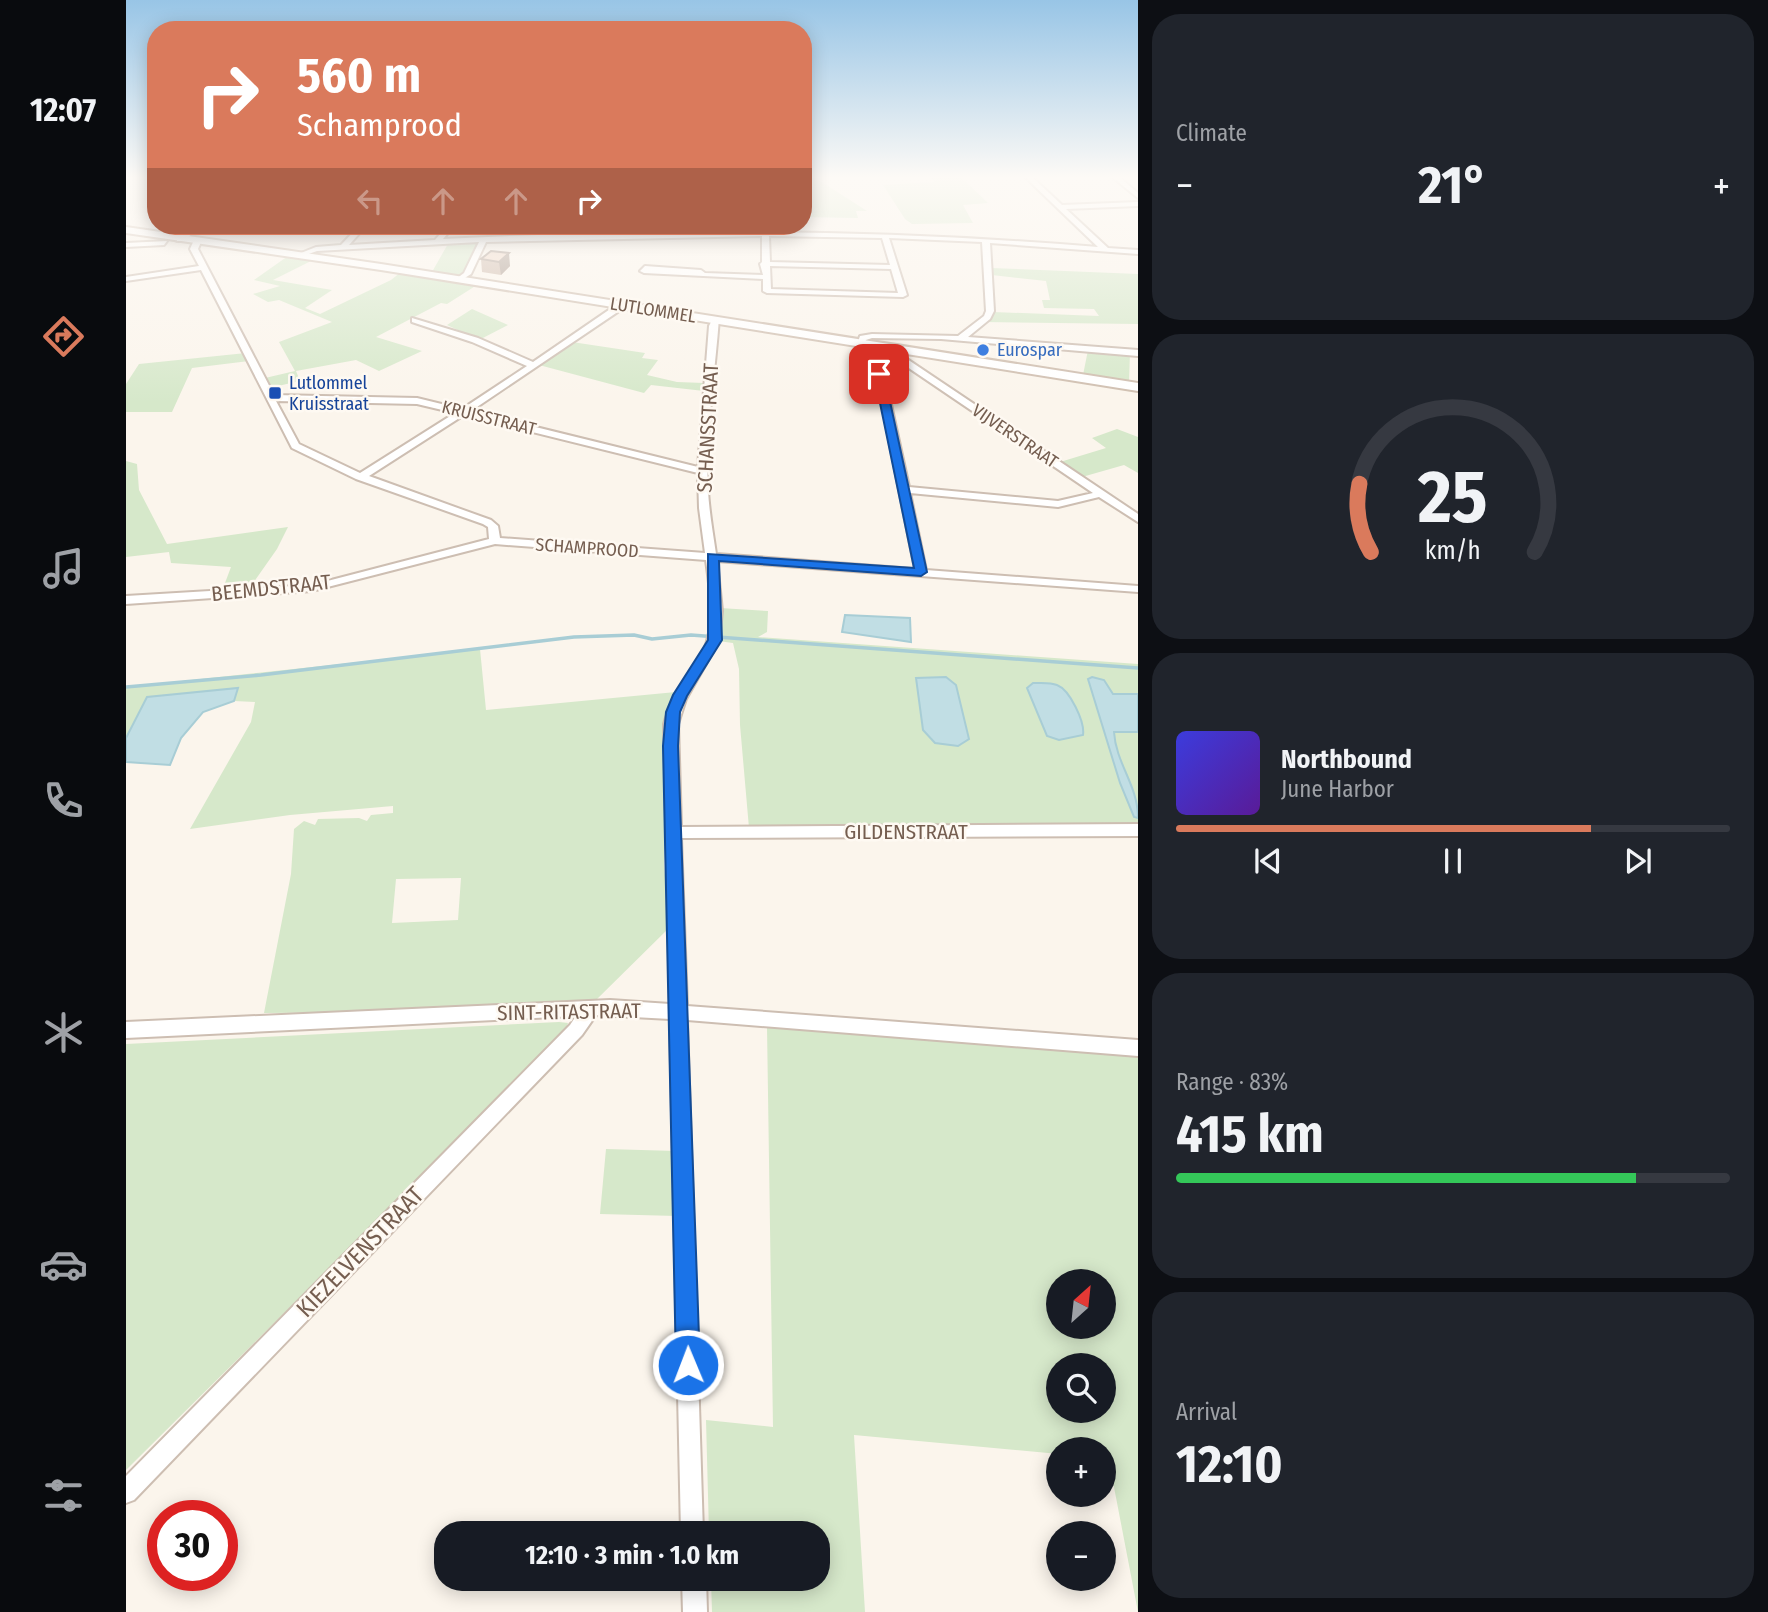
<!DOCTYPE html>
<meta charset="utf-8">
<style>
:root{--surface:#171b24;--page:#20242c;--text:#f1f3f6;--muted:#9ea1a6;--line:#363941;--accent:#da7a5c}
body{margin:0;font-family:"Fira Sans Condensed",sans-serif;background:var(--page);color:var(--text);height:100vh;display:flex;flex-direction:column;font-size:26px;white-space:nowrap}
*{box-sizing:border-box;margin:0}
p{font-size:23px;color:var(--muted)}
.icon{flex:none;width:38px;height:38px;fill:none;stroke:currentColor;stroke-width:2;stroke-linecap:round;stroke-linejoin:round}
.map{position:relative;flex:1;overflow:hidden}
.side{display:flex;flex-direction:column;gap:14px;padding:14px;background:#0d0f14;width:630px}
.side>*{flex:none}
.banner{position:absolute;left:21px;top:21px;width:665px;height:214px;border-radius:28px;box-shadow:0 4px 18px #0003;background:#da7a5c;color:#fff;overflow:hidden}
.needle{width:46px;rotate:27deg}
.fabs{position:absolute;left:920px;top:1269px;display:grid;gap:14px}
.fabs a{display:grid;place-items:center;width:70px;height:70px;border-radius:50%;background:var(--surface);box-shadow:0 4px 18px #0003;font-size:35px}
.speed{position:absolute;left:21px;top:1500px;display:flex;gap:14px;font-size:35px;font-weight:700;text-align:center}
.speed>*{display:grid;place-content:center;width:91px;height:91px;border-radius:50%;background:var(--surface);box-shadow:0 4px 18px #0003;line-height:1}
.speed .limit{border:10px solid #d22;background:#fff;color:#111}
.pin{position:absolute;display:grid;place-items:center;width:60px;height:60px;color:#fff;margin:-30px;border-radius:14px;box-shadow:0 4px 10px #0006}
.me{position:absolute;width:77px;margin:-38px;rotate:359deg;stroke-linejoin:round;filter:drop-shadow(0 0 5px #0008)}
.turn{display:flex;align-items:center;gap:24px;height:147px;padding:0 35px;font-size:32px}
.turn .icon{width:91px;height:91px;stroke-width:2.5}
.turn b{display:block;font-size:49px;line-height:60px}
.lanes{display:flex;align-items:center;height:66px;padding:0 35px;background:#0003;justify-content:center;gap:35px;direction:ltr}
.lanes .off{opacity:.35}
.big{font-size:52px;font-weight:700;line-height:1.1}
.side .tile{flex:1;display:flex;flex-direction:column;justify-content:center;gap:10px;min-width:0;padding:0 24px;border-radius:28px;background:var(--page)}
.side .dial{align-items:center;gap:0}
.dial svg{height:182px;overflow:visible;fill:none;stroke:var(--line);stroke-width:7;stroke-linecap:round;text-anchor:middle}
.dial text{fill:var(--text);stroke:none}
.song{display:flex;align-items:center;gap:21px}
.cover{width:84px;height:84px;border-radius:10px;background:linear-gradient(135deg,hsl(240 70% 55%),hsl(270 70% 35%))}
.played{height:7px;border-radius:4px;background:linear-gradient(90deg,var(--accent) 75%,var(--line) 75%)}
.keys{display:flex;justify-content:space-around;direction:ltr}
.heat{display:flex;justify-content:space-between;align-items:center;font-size:38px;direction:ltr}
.charge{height:10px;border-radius:5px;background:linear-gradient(90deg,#34c759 83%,var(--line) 0)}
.trip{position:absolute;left:308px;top:1521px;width:396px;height:70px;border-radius:28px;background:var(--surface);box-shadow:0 4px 18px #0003;font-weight:700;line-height:70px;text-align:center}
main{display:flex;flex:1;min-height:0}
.tab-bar{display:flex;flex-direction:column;width:126px;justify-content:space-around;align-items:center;background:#090b0e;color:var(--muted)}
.tab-bar .icon{width:49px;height:49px}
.tab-bar .current{color:var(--accent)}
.tab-bar b{font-size:32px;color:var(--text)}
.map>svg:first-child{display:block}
.green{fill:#d6e8ca;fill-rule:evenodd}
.water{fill:#c1dee4;stroke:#a8cdd5;stroke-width:2}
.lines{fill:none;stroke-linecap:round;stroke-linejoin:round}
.stream{stroke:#a8cdd5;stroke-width:3.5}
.minor-casing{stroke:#cdbeb2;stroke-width:4}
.secondary-casing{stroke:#cfbeaf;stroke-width:4}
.minor{fill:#fff;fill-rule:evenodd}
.secondary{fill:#fff;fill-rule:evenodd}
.wall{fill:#cdb8a9}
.shaded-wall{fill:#a7968a}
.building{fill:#eed6c5;stroke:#a7968a;stroke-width:2}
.route{fill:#1a73e8;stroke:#114b97;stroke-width:2}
.shop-dot{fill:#3f7fe0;stroke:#fef9f2;stroke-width:2.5}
.transit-dot{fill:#1a4fb4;stroke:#fef9f2;stroke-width:2.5}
.labels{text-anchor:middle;stroke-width:5;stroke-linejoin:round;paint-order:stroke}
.far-street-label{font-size:18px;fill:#755e50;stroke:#fef9f2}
.far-shop-label{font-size:18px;fill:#366cbe;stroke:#fef9f2;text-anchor:start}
.far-transit-label{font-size:18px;fill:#164399;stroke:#fef9f2;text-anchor:start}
.street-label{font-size:21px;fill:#755e50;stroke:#fef9f2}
.near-street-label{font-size:24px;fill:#755e50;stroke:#fef9f2}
</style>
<main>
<nav class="tab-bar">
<b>12:07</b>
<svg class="icon current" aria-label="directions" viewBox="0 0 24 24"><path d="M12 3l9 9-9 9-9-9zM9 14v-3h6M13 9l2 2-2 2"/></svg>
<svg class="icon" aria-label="music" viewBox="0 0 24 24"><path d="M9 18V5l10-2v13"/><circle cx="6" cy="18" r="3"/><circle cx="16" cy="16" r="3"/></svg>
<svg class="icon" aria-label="phone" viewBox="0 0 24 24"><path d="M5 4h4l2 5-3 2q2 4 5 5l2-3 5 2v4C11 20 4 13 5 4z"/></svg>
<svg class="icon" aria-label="climate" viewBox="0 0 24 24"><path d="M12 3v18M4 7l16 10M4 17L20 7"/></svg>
<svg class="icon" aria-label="car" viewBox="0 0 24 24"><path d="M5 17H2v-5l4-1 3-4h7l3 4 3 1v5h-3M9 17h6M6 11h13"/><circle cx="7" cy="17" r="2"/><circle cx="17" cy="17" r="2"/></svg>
<svg class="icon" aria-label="filters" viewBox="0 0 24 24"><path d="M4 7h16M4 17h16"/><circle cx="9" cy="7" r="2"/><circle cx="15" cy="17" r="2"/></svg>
</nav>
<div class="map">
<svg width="1012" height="1612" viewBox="0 0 1012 1612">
<rect width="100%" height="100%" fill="#fbf5ec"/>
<!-- green -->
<path class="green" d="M688 177 741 211H730L732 218 677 217V184Z
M804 177H835L862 203 837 205 847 223 786 224 779 219 757 185 808 182Z
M349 241 353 243 338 273 327 276 306 272 323 242Z
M162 256 189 259 147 280 206 290 179 308 194 314 265 280 275 272 351 285 321 304 315 303 250 337 296 351 253 371 230 360 170 371 174 381 143 388 139 378 169 371 153 342 206 322 153 300 142 302 127 294 154 286 128 280Z
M865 268 1012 274V324L858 322 867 312 973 316 968 309 918 308 916 300H924L920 281 866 275Z
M346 309 382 325 353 340 321 325Z
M446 342 519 353 516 358 532 360 521 375 551 382 578 383V391L525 385 518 393 413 365Z
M962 350 1004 353 1003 383 957 375Z
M120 353 123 361 66 368 46 412H0V384L13 364Z
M991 429 1012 437V473L998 465 956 477 934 462 980 448 966 438Z
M0 461 11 464 13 490 41 544 162 527 151 549 123 589 96 591 105 567 45 563 43 552 0 557Z
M594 608 642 611 641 632 632 637 1012 664V825L623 828 614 725 613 669 607 643 592 641Z
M354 649 360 710 550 692 539 722 538 865 544 927 468 1002 268 1012 138 1013 165 874 168 829 178 821 189 825 192 819 233 818 241 821 245 815 267 813V806L164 815 64 829 125 722 129 702 108 701 112 689 0 738V687ZM335 878 332 920 266 923 270 879Z
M433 1022 442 1023 436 1037 0 1470V1044Z
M641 1027 1012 1056V1612L983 1461 978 1460V1449H933V1454L728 1435 739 1612H586L585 1579 691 1578V1533H583L580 1420 647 1427ZM933 1281H978V1326H933ZM933 1365H978V1410H933Z
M480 1149 550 1151 551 1216 474 1214Z"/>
<!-- water -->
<path class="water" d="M719 615 784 618 785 642 716 632Z
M820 677 830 685 843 739 832 746 809 743 797 730 790 678Z
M966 677 978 680 987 694H1012V732H988C990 764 1012 785 1012 818L1008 817 994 783 962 679Z
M907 683C915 683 924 682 931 685 944 690 959 722 957 735L933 740 921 736 901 688Z
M112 688 108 701 77 712 55 738 44 765 0 762V738L21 697Z"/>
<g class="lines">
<!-- stream -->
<path class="stream" d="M0 687 135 675 448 637 508 635 526 639 565 635 1012 668"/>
<defs>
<path id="minor" d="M899 177H906L936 205 1012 202V206L940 209 982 248 1012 250V254L864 243 868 311 864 319 842 337 1012 350V356L815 339 746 338 740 340 737 345H731L734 336 746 334 832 336 858 316 860 311 856 242 763 238 781 295 777 297 641 293 637 291V279L518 273 514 271 519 266 575 270 579 273 637 275 634 264 636 262V236L360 242 345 274 334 281 330 279 338 273 353 242 191 251 174 257 170 255 190 247 215 245 233 226H240L223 245 309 240 321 226H328L317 239C536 228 754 229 972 247ZM643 236 756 238 764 265 644 262ZM644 266 765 269 772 293 645 289Z
M986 177H993L1012 193V198Z
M69 226H76L57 241H51V237Z
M68 240 75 242 72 249 148 395 291 398 336 409 401 366 346 342 286 322V318L352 338 407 362 493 303H499V307L345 411 572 467 583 326 587 318H593C589 374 579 433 582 490 583 511 587 533 590 554L789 569 744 345 748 342 752 345 783 487 932 501 967 493 771 360 769 349 773 346 777 349 778 357 1012 514V522L973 497 932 507 784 493 800 570 1012 586V592L591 561 596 611 593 641 560 699 552 724 555 827 1012 824V836L555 838 561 1006 1012 1040V1056L561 1020 577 1533H555L544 1019 470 1015 456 1035 8 1500 0 1503V1476L444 1025 450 1016 0 1038V1022L484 1000 544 1004 538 724C546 696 565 677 577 652 590 624 584 590 580 560L369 544 186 591 0 604V596L186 585 363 539 362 527 357 524 230 479 166 448 75 270 0 281V277L73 266 64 249ZM150 401 291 404 329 413 234 473 173 444ZM338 415 572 473 573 508 579 553 374 538 372 526 365 520 243 476Z
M41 241 38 245 0 247V243Z
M556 1578H580L581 1612H557Z"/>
<path id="secondary" d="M0 227 255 264 1012 383V391L255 270 0 233Z"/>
</defs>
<!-- minor casing -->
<use href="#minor" class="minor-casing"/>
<!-- secondary casing -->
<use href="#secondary" class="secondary-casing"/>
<!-- minor -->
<use href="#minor" class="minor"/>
<!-- secondary -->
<use href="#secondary" class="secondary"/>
</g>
<!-- wall -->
<path class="wall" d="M365 251 384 266 375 275 356 272 355 259Z"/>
<!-- shaded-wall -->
<path class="shaded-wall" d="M383 253 384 266 375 275 373 262Z"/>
<!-- building -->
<path class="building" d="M365 251 383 253 373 262 355 259Z"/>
<!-- sky -->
<linearGradient id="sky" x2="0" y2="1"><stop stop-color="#98c5e6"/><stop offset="0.44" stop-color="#fdfaf6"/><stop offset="1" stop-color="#fdfaf6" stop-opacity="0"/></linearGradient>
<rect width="1012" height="403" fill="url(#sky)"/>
<!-- route -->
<path class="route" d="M753 371 758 374 801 572 795 576 593 561 596 640 561 696 554 712 552 746 574 1365 570 1374 562 1377 554 1374 550 1365 537 746 540 712 547 695 582 640V554L788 568 748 374Z"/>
<!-- markers -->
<circle class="shop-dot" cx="857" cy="350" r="7"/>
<rect class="transit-dot" x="142" y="386" width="14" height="14" rx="3.5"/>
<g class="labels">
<!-- far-street labels -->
<g class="far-street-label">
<text transform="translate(527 310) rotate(9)" y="6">LUTLOMMEL</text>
<text transform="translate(363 418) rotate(14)" y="6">KRUISSTRAAT</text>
<text transform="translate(889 436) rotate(34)" y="6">VIJVERSTRAAT</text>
<text transform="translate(461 548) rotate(4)" y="6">SCHAMPROOD</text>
</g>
<!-- far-shop labels -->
<g class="far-shop-label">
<text x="871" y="356">Eurospar</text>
</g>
<!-- far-transit labels -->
<g class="far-transit-label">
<text x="163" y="389">Lutlommel<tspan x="163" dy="21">Kruisstraat</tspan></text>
</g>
<!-- street labels -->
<g class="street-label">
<text transform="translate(582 428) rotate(-87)" y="7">SCHANSSTRAAT</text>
<text transform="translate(145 588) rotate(-6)" y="7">BEEMDSTRAAT</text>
<text x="780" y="839">GILDENSTRAAT</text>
<text transform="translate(443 1012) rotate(-1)" y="7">SINT-RITASTRAAT</text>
</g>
<!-- near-street labels -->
<g class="near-street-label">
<text transform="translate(234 1252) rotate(-46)" y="8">KIEZELVENSTRAAT</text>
</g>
</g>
</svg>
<div class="fabs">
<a><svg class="needle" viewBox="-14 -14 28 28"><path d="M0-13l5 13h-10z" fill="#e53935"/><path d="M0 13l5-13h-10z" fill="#9ea1a6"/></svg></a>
<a><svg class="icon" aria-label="search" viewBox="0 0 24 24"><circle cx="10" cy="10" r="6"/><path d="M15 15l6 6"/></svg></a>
<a>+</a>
<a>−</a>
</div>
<div class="speed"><div class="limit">30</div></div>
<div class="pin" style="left:753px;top:374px;background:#d93025"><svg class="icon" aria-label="arrive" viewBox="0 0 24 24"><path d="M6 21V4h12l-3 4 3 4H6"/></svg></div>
<svg class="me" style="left:562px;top:1365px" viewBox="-20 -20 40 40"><circle r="17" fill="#1a73e8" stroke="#fff" stroke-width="3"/><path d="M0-11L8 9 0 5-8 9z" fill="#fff"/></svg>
<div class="trip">12:10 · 3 min · 1.0 km</div>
<div class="banner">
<div class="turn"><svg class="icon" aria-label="right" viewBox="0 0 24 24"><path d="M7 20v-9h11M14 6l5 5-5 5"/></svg><div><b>560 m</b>Schamprood</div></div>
<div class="lanes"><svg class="icon off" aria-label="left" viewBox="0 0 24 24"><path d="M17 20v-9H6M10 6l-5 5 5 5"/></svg><svg class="icon off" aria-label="ahead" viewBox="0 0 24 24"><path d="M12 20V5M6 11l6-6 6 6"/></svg><svg class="icon off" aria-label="ahead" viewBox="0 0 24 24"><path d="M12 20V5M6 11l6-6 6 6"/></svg><svg class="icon" aria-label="right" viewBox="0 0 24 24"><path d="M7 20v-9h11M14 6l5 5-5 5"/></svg></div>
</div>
</div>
<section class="side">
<div class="tile"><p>Climate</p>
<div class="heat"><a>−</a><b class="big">21°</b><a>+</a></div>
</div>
<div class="tile dial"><svg viewBox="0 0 100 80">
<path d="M14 69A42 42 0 1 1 86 69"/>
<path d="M14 69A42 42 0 0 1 9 39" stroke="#da7a5c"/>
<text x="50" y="56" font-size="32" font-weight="700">25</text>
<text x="50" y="72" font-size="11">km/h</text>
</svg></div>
<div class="tile">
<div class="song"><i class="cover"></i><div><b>Northbound</b><p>June Harbor</p></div></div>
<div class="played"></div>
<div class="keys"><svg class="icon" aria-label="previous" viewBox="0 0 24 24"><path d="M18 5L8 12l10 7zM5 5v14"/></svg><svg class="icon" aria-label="pause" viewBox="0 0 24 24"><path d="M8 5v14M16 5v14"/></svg><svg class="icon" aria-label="next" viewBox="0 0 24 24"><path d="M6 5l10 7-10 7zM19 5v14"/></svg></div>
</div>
<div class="tile"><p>Range · 83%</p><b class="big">415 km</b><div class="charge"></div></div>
<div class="tile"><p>Arrival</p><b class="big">12:10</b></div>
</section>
</main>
